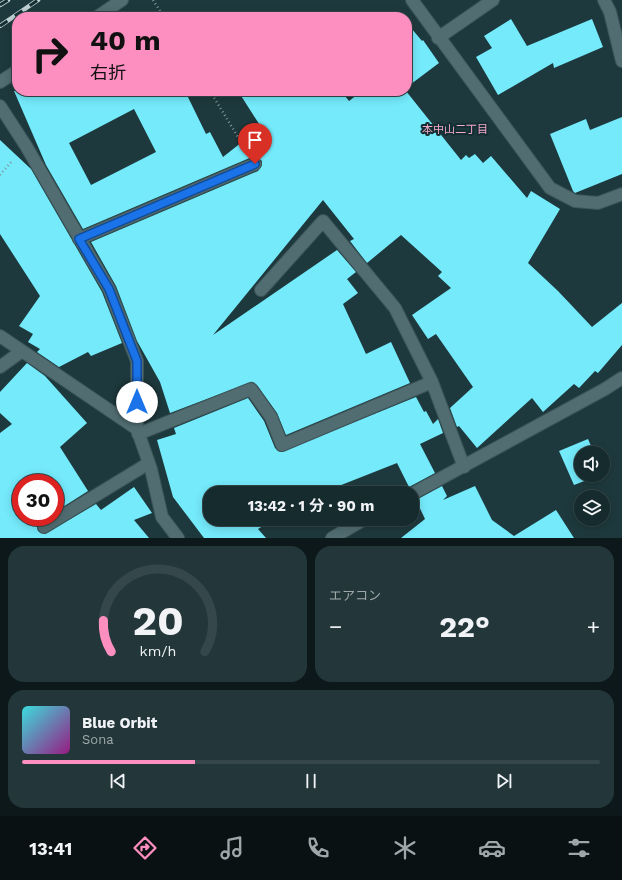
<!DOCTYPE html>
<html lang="ja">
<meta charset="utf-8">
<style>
:root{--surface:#162b2e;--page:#23373a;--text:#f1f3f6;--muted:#9ea7aa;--line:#35474a;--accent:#fd8ec0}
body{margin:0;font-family:"Work Sans","Noto Sans JP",sans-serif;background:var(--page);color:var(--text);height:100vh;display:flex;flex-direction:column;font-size:15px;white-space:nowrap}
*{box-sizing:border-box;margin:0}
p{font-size:13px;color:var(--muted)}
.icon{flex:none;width:22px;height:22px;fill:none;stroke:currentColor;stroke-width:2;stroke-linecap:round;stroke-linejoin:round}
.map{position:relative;height:538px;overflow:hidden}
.side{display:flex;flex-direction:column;gap:8px;padding:8px;background:#0c1819;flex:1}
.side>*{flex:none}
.guide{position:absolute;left:12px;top:12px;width:400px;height:84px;border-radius:16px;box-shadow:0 2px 10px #0003,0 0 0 1px var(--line);background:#fd8ec0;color:#111;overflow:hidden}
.controls{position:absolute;left:574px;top:446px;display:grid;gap:8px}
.controls a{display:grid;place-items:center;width:36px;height:36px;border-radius:50%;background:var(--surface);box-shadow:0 2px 10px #0003,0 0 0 1px var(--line);font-size:20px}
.speed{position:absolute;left:12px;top:474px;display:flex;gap:8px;font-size:20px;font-weight:700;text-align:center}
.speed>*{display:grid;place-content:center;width:52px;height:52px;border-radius:50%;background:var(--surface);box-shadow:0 2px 10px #0003,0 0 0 1px var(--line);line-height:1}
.speed .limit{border:6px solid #d22;background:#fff;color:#111}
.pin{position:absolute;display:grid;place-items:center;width:34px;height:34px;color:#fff;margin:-41px -17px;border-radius:50% 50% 50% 0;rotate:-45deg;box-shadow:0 0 4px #0007}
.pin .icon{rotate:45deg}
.me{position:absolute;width:44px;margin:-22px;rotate:0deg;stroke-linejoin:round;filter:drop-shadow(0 0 3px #0008)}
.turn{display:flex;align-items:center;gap:14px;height:84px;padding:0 12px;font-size:18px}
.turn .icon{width:52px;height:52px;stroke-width:2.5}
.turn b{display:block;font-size:28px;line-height:34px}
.big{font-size:30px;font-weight:700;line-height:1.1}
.side .widget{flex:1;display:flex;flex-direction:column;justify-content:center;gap:6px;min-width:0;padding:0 14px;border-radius:16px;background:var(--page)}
.side .dial{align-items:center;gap:0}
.dial svg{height:104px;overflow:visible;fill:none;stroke:var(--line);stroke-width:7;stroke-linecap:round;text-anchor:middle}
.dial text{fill:var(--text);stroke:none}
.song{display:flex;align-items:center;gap:12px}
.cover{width:48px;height:48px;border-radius:6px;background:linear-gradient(135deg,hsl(180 70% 55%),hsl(310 70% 35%))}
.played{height:4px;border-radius:2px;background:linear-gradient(90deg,var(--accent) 30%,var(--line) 30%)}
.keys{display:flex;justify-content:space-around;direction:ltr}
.heat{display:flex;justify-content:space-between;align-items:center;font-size:22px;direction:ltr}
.side .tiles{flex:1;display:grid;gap:8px;grid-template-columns:1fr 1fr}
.widget:last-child{grid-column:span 2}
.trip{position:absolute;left:203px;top:486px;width:216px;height:40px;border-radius:16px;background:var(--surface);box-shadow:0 2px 10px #0003,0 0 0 1px var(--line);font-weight:700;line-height:40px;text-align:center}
.menu{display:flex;height:64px;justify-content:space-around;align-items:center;background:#091112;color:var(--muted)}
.menu .icon{width:28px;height:28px}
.menu .current{color:var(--accent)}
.menu b{font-size:18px;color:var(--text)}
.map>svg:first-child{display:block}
.building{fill:#74eafb;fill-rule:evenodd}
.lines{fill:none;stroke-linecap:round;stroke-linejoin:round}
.minor-casing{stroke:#3d5559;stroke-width:14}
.path{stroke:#7f9497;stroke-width:2.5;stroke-dasharray:1 3;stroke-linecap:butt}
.minor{stroke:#516d71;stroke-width:12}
.rail-casing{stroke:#c0d2d4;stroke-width:4.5}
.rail{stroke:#142f33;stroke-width:3;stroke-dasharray:9;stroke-linecap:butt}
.route-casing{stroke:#114b97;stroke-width:10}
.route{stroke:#1a73e8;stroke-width:7}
.labels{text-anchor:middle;stroke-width:4;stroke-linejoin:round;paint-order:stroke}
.neighbourhood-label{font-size:11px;fill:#f6a8c9;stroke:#142f33}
</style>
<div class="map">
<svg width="622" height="538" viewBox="0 0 622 538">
<rect width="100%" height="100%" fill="#1e393d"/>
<!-- building -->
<path class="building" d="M511 19 527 46 592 19 603 47 554 68 553 63 498 95 476 57 492 48 484 36Z
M407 23 422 41 423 40 439 63 407 87Z
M14 91H185L206 134 210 132 223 157 261 127 238 91H341L349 101 362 91H406L461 160 466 155 469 158 475 154 483 163 491 156 527 198 531 191 560 209 528 263 558 291 592 327 622 303V345L598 373 595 371 579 388 574 384 543 412 532 398 477 448 459 426 457 427 450 408 473 387 436 334 428 339 412 315 451 288 438 276 442 272 401 235 367 263 350 241 354 239 323 200 213 335 337 250 356 272 347 279 358 293 343 304 366 354 391 342 410 383 286 435 277 413 257 385 252 382 170 413 160 382 137 341 116 286 91 242 258 171 262 165V161L256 157H252L83 229 46 165ZM134 109 156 152 91 185 69 143Z
M622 117V174L575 193 573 191 550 134 586 119 590 130Z
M0 140 31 169 102 292 122 343 91 356 88 352 59 367 37 352 40 349 28 342 33 334 19 326 40 296 0 234Z
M27 363 45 376 87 423 60 447 88 491 55 512V483H21V517H46L40 521 37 527 38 531 45 534 96 504 101 510 134 487 152 513 134 520 149 538H0V433L12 424 0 413V392Z
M416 397 424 412 426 411 433 424 438 419 443 433 420 444 435 473 409 487 397 463 321 493H210V519H274L258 529 266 538H204L173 497 157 440 176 434 174 428 248 398 264 421 275 448 278 451 281 452Z
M588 439 594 453H581V475H600L574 485 559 451Z
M442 486 447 496 443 500 475 486 492 520 514 536 556 510 574 538H401L425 519 416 500Z"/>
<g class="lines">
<defs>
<path id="minor" d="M412 0 550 188 575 201 598 203 622 194
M604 0 610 12 622 61
M97 17 122 0
M438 38 493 0
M0 82 17 71
M0 106 26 146 109 289 137 361V429L151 469 162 517 178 538
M79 239 255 164
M261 290 323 221 395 308 432 382
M0 336 137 429
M0 367 22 351
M138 434 251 389 271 417 282 445 432 382 464 467
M412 494 605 389 622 378
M44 527 149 463
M332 538 365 519"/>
</defs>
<!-- minor casing -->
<use href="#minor" class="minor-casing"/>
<!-- path -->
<path class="path" d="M153 0 164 17
M407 39 412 34
M210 91 244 147
M0 175 12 161"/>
<!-- minor -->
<use href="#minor" class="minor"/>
<defs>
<path id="rail" d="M0 5 8 0
M0 26 38 0"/>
</defs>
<!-- rail casing -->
<use href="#rail" class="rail-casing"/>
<!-- rail -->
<use href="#rail" class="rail"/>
</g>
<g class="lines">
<defs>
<path id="route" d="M137 402V361L109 289 79 239 255 164"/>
</defs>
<!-- route casing -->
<use href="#route" class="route-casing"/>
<!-- route -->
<use href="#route" class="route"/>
</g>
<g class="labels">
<!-- neighbourhood labels -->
<g class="neighbourhood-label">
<text x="455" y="133">本中山二丁目</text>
</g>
</g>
</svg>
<div class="controls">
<a><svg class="icon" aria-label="sound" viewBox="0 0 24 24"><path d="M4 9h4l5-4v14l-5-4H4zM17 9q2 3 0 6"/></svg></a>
<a><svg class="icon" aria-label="layers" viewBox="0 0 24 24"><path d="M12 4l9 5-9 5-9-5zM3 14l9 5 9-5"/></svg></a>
</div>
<div class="speed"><div class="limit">30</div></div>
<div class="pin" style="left:255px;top:164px;background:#d93025"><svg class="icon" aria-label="arrive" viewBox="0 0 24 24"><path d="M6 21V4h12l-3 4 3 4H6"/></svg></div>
<svg class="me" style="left:137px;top:402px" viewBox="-20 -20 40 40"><circle r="19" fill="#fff"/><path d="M0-13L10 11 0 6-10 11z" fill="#1a73e8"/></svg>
<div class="trip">13:42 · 1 分 · 90 m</div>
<div class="guide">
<div class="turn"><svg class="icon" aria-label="right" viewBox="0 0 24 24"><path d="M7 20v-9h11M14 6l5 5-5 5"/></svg><div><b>40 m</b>右折</div></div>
</div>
</div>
<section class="side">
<div class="tiles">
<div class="widget dial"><svg viewBox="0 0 100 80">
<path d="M14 69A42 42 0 1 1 86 69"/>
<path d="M14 69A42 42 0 0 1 8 45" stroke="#fd8ec0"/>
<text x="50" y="56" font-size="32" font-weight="700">20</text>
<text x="50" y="72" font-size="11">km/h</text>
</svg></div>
<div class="widget"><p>エアコン</p>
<div class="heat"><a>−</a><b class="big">22°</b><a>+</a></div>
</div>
<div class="widget">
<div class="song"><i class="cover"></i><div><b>Blue Orbit</b><p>Sona</p></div></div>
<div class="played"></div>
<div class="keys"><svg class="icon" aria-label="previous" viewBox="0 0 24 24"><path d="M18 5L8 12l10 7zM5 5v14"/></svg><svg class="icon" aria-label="pause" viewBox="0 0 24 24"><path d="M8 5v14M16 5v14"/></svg><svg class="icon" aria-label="next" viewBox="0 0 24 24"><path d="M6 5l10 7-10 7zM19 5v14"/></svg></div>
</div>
</div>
</section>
<nav class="menu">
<b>13:41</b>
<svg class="icon current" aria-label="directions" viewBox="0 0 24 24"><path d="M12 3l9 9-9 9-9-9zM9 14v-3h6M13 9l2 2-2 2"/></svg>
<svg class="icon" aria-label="music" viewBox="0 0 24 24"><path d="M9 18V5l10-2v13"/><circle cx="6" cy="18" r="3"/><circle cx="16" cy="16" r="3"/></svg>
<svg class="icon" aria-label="phone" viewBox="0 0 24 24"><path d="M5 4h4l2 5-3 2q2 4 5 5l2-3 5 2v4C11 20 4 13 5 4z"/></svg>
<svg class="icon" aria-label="climate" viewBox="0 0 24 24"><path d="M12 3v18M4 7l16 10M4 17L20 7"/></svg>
<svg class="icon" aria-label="car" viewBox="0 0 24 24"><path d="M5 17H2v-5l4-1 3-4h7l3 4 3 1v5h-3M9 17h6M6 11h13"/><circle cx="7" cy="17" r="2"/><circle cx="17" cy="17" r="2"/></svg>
<svg class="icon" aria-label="filters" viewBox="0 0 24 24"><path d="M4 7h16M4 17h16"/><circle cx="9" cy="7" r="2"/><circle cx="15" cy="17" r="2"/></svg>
</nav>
